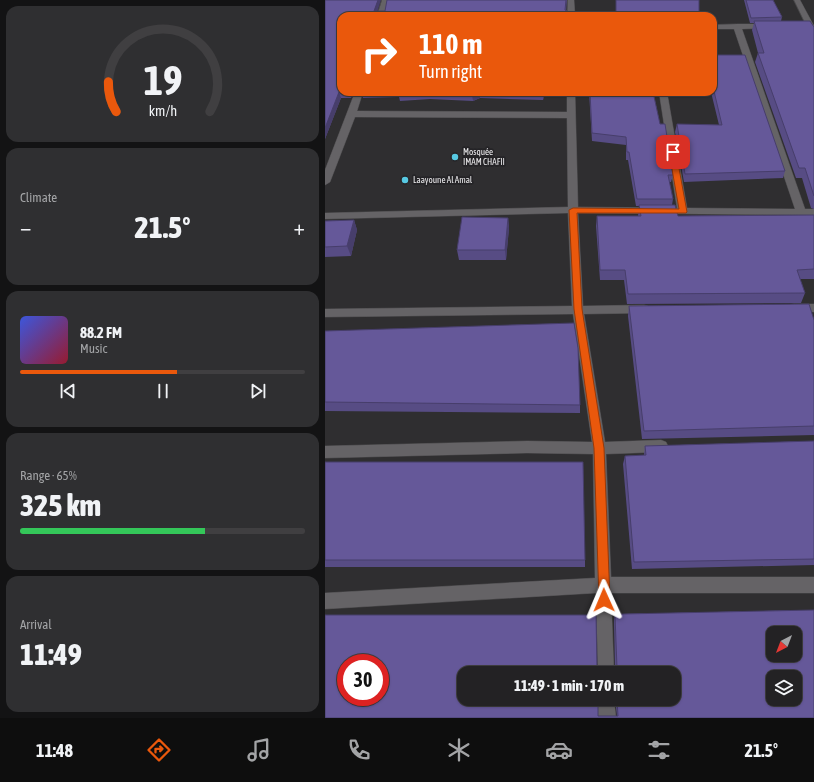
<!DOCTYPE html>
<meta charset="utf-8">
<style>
:root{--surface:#232224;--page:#2f2f31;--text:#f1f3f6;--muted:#a3a4a6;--line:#403f41;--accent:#ea580c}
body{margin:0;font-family:"Asap Condensed",sans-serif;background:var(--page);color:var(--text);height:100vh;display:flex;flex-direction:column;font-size:15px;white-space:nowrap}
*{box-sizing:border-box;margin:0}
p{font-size:13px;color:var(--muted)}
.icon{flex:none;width:22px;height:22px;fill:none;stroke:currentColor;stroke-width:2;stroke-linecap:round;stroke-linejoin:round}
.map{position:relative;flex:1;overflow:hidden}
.details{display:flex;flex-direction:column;gap:6px;padding:6px;background:#131314;width:325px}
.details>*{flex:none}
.top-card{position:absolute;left:12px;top:12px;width:380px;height:84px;border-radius:12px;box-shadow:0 1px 3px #0004,0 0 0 1px var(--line);background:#ea580c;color:#fff;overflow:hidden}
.needle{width:26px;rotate:222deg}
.fabs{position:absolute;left:441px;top:626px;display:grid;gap:8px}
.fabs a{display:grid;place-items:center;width:36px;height:36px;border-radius:8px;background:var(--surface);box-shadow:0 1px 3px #0004,0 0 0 1px var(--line);font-size:20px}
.speed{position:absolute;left:12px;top:654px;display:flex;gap:8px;font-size:20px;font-weight:700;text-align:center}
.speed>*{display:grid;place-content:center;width:52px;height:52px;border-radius:50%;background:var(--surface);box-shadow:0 1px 3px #0004,0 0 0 1px var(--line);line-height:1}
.speed .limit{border:6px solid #d22;background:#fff;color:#111}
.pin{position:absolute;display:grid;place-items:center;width:34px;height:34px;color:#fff;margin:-17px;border-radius:8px;box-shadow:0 2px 6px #0006}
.me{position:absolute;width:44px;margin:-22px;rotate:359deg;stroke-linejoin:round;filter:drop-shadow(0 0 3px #0008)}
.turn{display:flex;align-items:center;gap:14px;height:84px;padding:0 16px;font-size:18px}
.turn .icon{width:52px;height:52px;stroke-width:2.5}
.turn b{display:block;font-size:28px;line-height:34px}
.big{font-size:30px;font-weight:800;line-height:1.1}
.details .widget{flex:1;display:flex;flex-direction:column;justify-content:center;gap:6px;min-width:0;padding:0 14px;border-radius:12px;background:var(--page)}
.details .dial{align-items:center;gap:0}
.dial svg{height:104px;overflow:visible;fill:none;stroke:var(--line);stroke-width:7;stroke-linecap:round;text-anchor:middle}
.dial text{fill:var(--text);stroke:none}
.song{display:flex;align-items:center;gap:12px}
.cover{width:48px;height:48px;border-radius:6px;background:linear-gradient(135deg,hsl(230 70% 55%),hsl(350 70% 35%))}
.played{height:4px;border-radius:2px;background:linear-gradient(90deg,var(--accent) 55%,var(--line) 55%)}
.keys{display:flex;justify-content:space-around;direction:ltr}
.heat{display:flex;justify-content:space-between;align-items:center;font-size:22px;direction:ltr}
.charge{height:6px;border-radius:3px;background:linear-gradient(90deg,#34c759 65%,var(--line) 0)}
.trip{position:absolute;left:132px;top:666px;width:224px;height:40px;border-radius:12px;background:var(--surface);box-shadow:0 1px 3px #0004,0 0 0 1px var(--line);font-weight:800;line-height:40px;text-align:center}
.tab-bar{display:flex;height:64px;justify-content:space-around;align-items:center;background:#0e0e0e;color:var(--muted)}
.tab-bar .icon{width:28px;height:28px}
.tab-bar .on{color:var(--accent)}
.tab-bar b{font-size:18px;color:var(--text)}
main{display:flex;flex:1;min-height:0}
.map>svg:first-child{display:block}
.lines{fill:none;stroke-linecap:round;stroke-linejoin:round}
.street-casing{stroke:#4b4a4c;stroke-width:1}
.street{fill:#656366;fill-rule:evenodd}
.wall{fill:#574c84;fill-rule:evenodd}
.shaded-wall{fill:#473e6b}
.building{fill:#655899;stroke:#473e6b;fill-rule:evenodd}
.route{fill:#ea580c;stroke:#983908}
.poi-dot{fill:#57c9e2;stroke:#252427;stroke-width:1.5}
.labels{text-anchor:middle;stroke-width:3.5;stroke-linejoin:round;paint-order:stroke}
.far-poi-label{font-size:9px;fill:#efeef0;stroke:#252427;text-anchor:start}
</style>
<main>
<section class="details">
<div class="widget dial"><svg viewBox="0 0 100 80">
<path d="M14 69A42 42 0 1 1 86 69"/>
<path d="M14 69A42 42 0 0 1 8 46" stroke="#ea580c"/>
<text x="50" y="56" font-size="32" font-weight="700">19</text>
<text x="50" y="72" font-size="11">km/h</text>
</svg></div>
<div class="widget"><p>Climate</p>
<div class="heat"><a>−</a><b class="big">21.5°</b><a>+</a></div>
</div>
<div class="widget">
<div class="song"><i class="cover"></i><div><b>88.2 FM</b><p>Music</p></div></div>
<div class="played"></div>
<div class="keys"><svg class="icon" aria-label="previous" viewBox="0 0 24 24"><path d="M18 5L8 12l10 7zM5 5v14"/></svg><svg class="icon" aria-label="pause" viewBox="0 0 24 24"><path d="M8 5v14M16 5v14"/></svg><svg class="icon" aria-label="next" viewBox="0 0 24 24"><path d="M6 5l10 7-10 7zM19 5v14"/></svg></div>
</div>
<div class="widget"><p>Range · 65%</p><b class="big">325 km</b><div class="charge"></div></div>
<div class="widget"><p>Arrival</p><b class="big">11:49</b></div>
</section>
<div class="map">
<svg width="489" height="718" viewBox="0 0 489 718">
<rect width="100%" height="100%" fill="#2f2e30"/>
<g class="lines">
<defs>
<path id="street" d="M57 0H63L60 16H52Z
M243 0H249L250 16H242Z
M469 0H475L489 26V35L485 33Z
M412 24H445L449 26 445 28 417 29 480 209H489V215L253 213 258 306 319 305 323 306 325 309 323 312 319 313 259 314 280 442 336 440 341 442 343 446 341 450 336 452 281 454 286 577H489V593H286L289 673H273L271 593 0 609V593L270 578 268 454 202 453 0 458V446L202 441 267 442 248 314 0 317V309L247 306 243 213 0 219V213L243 207 242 118 30 117 5 182 0 185V170L30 92H38L32 111 242 112V92H250L253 207 352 208 334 92H342L362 208 470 209 409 29H388V25Z
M469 304H489V312L465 311 463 308 465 305Z
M273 699H289L291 718H273Z"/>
</defs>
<!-- street casing -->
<use href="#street" class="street-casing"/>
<!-- street -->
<use href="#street" class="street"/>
</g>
<!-- wall -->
<path class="wall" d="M0 0 52 11H60L62 0H242L241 10 244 12V16H16V92H29L26 98H16L0 139Z
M419 0H448L457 17 456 21 489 27V209L486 208 477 178H471L430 62 433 53 427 30 429 23H425Z
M388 55 460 171 458 178 359 182 350 132 352 124 394 125 386 92H388Z
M36 92H220L218 100 155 98 148 101 105 99 75 101 74 97 38 98Z
M264 92H328L335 124 348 175 346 182H344L348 199 347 205 353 216 489 215V279H475L480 293 476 303 302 304 299 280H275L271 226 272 216H313L314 206H311L303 160H301V145L267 141Z
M183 218 184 228 181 260H134L132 250Z
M29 220 32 230 26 256 0 257V221Z
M304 306 489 320V435L317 439 303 316Z
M0 331 255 405V413L0 411Z
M489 441V565L307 569 298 464 300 456 319 455 320 446Z
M0 462 260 560V567H0Z
M489 610V718H0V615H271L272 669 274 670H290L289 620 290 615 298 614ZM448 633H470V655H448ZM21 663H55V697H21ZM139 673H349V699H290L292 716H273V699H139ZM448 677H470V699H448Z"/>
<!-- shaded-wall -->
<path class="shaded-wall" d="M53 0H56L51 16 49 11Z
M14 92 16 98 0 139V128Z
M24 92H29L26 98Z
M155 92V98L148 101 147 95Z
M218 92H220L218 100Z
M183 218 184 228 181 260 180 250Z
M29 220 32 230 26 256 22 246Z"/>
<!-- building -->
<path class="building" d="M0 0H53L49 11H60L62 0H241L240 10 244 12 242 16H16V92H20H14L0 128Z
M291 0H374V16H291Z
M421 0H448L457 17 426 18Z
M429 21H485L489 27V196L480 168H474L433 53H439Z
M388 55H420L460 171 360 174 352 124 397 125 388 87Z
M74 92H154L147 95 104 93 74 95Z
M158 92H218V94Z
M265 92H328L335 124H340L348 175H343L348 199H312L304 152H302L301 137 267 133Z
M314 205H350L353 216 489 215V269L472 270 480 293 303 294 300 270H275L272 216H316Z
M137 217 183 218 180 250H132Z
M29 220 22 246 0 247V221Z
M484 304 489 320V426L319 431 304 306Z
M249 323 253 348 255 405 0 402V331Z
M489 441V559L309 562 300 456 321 455 320 446Z
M0 462H258L260 560H0Z
M489 610V718H0V615H271L272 669 274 670H290L292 668 290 615 298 614ZM448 633H470V655H448ZM21 663H55V697H21ZM139 673H349V699H292L293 716H273V699H139ZM448 677H470V699H448Z"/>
<!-- route -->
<path class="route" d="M345 150 351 152 362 212 361 213H252L257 309 279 448 285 600 284 604 279 606 275 604 274 600 269 448 249 309 244 210 248 208 354 209 344 152Z"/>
<!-- markers -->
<g class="poi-dot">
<circle cx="130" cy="157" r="4"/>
<circle cx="80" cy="180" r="4"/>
</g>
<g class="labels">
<!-- far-poi labels -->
<g class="far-poi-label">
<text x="138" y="155">Mosquée<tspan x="138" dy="10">IMAM CHAFII</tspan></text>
<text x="88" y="183">Laayoune Al Amal</text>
</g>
</g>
</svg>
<div class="fabs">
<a><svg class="needle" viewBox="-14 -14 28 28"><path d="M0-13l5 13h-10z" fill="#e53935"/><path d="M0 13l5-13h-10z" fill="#a3a4a6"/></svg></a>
<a><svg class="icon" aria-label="layers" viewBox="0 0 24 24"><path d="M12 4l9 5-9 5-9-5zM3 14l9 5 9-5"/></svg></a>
</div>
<div class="speed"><div class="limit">30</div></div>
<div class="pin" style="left:348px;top:152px;background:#d93025"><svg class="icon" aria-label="arrive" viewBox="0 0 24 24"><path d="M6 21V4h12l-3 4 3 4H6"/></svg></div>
<svg class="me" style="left:279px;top:600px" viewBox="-20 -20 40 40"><path d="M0-17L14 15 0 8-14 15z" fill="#ea580c" stroke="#fff" stroke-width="4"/></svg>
<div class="trip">11:49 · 1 min · 170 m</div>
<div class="top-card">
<div class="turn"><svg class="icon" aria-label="right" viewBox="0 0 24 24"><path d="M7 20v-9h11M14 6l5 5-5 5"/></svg><div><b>110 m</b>Turn right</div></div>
</div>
</div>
</main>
<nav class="tab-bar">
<b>11:48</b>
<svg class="icon on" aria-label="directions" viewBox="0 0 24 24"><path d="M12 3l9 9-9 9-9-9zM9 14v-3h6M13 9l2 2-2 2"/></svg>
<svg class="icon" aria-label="music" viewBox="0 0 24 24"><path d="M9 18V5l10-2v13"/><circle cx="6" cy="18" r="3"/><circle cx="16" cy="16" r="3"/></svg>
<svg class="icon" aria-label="phone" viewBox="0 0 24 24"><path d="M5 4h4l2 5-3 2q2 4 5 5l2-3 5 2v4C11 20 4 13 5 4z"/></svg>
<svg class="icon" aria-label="climate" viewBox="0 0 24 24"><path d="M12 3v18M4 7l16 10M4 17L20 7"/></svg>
<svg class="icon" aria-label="car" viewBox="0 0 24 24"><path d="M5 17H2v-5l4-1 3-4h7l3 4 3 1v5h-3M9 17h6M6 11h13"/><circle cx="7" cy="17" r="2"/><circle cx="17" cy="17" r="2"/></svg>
<svg class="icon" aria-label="filters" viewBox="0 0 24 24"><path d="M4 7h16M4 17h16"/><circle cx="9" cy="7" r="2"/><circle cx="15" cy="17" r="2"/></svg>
<b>21.5°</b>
</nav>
